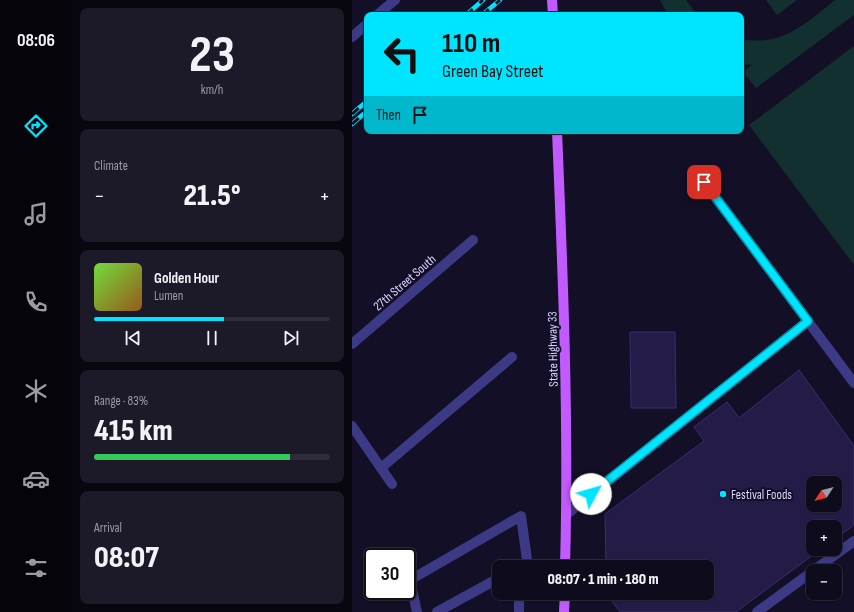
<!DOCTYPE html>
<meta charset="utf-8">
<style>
:root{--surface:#0e0b1c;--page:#1c1929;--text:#f1f3f6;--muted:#9b9ba3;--line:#2e2b3b;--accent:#00e5ff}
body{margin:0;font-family:"Sofia Sans Condensed",sans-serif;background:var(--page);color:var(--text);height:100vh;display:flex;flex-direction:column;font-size:15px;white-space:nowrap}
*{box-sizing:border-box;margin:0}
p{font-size:13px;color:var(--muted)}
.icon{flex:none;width:22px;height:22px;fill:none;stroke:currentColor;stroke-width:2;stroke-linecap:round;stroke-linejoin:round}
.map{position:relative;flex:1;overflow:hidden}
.drawer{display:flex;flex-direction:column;gap:8px;padding:8px;background:#08060f;width:280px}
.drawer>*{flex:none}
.guide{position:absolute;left:12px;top:12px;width:380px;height:122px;border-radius:8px;box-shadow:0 1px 3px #0004,0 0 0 1px var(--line);background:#00e5ff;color:#111;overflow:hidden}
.needle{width:26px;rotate:234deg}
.tools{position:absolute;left:454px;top:476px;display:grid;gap:8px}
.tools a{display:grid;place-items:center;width:36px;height:36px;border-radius:8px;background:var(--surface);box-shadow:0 1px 3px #0004,0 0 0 1px var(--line);font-size:20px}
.speed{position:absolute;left:12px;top:548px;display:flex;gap:8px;font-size:20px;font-weight:700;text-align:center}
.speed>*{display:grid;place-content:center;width:52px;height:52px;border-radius:50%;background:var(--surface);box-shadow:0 1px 3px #0004,0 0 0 1px var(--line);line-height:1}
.speed .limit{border:2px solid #111;border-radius:6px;background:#fff;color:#111}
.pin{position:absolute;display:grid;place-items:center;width:34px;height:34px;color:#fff;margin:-17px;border-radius:8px;box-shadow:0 2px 6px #0006}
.me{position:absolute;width:44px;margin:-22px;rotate:51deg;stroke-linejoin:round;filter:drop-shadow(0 0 3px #0008)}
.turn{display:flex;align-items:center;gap:14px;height:84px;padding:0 12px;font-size:18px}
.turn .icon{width:52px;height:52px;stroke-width:2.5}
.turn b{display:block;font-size:28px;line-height:34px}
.then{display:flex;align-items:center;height:38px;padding:0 12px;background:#0003;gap:8px;font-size:15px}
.big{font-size:30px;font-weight:800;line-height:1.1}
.drawer .tile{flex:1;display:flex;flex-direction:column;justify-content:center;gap:6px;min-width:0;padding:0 14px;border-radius:8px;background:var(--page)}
.drawer .dial{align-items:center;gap:0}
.dial b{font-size:52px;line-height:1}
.song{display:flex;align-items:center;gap:12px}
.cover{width:48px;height:48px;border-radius:6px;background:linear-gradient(135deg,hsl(100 70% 55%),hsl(30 70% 35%))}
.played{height:4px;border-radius:2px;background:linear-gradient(90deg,var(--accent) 55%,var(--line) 55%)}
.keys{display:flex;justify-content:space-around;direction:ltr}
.heat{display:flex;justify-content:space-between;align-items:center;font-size:22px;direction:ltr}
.charge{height:6px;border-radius:3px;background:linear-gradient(90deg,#34c759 83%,var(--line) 0)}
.trip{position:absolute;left:140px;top:560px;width:222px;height:40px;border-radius:8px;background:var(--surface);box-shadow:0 1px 3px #0004,0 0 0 1px var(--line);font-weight:800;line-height:40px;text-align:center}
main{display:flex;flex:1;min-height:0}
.tab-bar{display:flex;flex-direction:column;width:72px;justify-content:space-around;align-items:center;background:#06040b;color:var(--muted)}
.tab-bar .icon{width:28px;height:28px}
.tab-bar .current{color:var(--accent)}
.tab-bar b{font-size:18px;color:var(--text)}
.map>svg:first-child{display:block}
.green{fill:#12302f}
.building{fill:#241b47;stroke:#3b2d73;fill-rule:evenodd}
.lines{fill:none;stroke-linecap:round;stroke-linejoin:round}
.minor{stroke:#3d3a85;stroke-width:10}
.major{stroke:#c25bff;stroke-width:10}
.rail-casing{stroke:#00e5ff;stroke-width:4.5}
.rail{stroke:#130f26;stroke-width:3;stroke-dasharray:9;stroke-linecap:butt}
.route-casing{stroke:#0095a6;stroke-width:10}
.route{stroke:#00e5ff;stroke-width:7}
.poi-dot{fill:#00e5ff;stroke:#130f26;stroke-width:1.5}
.labels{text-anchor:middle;stroke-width:4;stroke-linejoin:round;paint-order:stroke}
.street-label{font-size:13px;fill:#d9d4ff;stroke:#130f26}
.poi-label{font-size:13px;fill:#d9d4ff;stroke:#130f26;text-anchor:start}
</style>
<main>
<nav class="tab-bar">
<b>08:06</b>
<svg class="icon current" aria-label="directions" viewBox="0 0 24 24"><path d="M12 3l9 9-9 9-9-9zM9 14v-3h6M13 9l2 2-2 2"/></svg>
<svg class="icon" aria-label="music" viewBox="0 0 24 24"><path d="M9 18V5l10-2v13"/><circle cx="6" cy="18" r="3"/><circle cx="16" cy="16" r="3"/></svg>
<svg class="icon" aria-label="phone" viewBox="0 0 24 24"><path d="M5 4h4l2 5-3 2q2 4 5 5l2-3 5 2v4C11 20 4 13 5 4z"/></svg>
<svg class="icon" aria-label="climate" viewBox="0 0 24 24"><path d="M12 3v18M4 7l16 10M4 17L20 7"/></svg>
<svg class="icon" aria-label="car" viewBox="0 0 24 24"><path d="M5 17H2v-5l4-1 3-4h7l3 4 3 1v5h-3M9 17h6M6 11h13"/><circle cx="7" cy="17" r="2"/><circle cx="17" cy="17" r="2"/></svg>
<svg class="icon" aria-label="filters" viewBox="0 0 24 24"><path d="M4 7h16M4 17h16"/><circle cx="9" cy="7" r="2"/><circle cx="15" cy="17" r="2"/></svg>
</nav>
<section class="drawer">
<div class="tile dial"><b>23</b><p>km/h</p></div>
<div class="tile"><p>Climate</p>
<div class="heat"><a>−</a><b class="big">21.5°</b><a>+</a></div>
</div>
<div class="tile">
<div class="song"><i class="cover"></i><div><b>Golden Hour</b><p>Lumen</p></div></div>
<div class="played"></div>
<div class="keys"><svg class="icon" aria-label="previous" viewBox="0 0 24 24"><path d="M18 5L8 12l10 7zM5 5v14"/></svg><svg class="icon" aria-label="pause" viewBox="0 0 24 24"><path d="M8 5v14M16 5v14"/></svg><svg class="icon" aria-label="next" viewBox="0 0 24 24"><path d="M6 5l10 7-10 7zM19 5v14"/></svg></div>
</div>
<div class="tile"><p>Range · 83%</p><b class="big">415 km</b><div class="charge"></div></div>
<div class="tile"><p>Arrival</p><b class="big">08:07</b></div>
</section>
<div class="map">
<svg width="502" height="612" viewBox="0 0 502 612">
<rect width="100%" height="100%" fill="#130f26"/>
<!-- green -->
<path class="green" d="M308 0H334L345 15H316Z
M414 0H445L425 15Z
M483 0H502V15L404 88 391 72 400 65 389 64V39C430 47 453 24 483 0Z
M502 46V265L397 125Z"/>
<!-- building -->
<path class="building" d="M278 332H323L324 408H279Z
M447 370 502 446V525L483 539V527H461V549H469L384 612H268L254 593H355V567H254L253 514 352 441 342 427 375 402 387 418ZM461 483H483V505H461Z"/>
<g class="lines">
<!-- minor -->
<path class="minor" d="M25 15 43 0
M0 37 15 24
M352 182 502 383
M0 344 121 240
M0 426 40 484
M29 468 160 357
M215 514 456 321
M461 571 502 541
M167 593V612
M65 612 58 580 169 516 176 567
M85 612 147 578
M405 612 461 571"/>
<!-- major -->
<path class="major" d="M200 0 201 15
M205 131C211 276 217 422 213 567
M212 612 213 593"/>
<defs>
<path id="rail" d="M114 15 131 0
M130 15 148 0
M0 114 15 101
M0 124 15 111"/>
</defs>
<!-- rail casing -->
<use href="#rail" class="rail-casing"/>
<!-- rail -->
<use href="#rail" class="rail"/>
</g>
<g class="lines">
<defs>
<path id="route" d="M239 494 456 321 352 182"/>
</defs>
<!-- route casing -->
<use href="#route" class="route-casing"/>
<!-- route -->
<use href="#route" class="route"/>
</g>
<!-- markers -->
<circle class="poi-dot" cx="371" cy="494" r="4"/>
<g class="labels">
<!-- street labels -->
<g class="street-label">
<text transform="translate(52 282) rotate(-41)" y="5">27th Street South</text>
<text transform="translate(200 349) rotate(-91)" y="5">State Highway 33</text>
</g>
<!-- poi labels -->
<g class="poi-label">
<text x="379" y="499">Festival Foods</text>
</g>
</g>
</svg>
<div class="tools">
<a><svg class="needle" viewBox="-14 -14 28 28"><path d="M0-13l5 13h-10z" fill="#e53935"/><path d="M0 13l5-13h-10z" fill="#9b9ba3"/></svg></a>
<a>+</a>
<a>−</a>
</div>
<div class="speed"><div class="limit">30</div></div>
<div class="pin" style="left:352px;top:182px;background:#d93025"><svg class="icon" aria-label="arrive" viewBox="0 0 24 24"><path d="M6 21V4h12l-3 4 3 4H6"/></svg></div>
<svg class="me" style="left:239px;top:494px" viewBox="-20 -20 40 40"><circle r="19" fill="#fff"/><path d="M0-13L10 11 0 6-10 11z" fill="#00e5ff"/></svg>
<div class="trip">08:07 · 1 min · 180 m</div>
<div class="guide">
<div class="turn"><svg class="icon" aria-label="left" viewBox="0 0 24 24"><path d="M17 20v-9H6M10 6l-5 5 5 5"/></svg><div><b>110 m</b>Green Bay Street</div></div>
<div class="then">Then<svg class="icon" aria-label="arrive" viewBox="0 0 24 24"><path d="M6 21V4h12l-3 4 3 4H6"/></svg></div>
</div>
</div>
</main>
